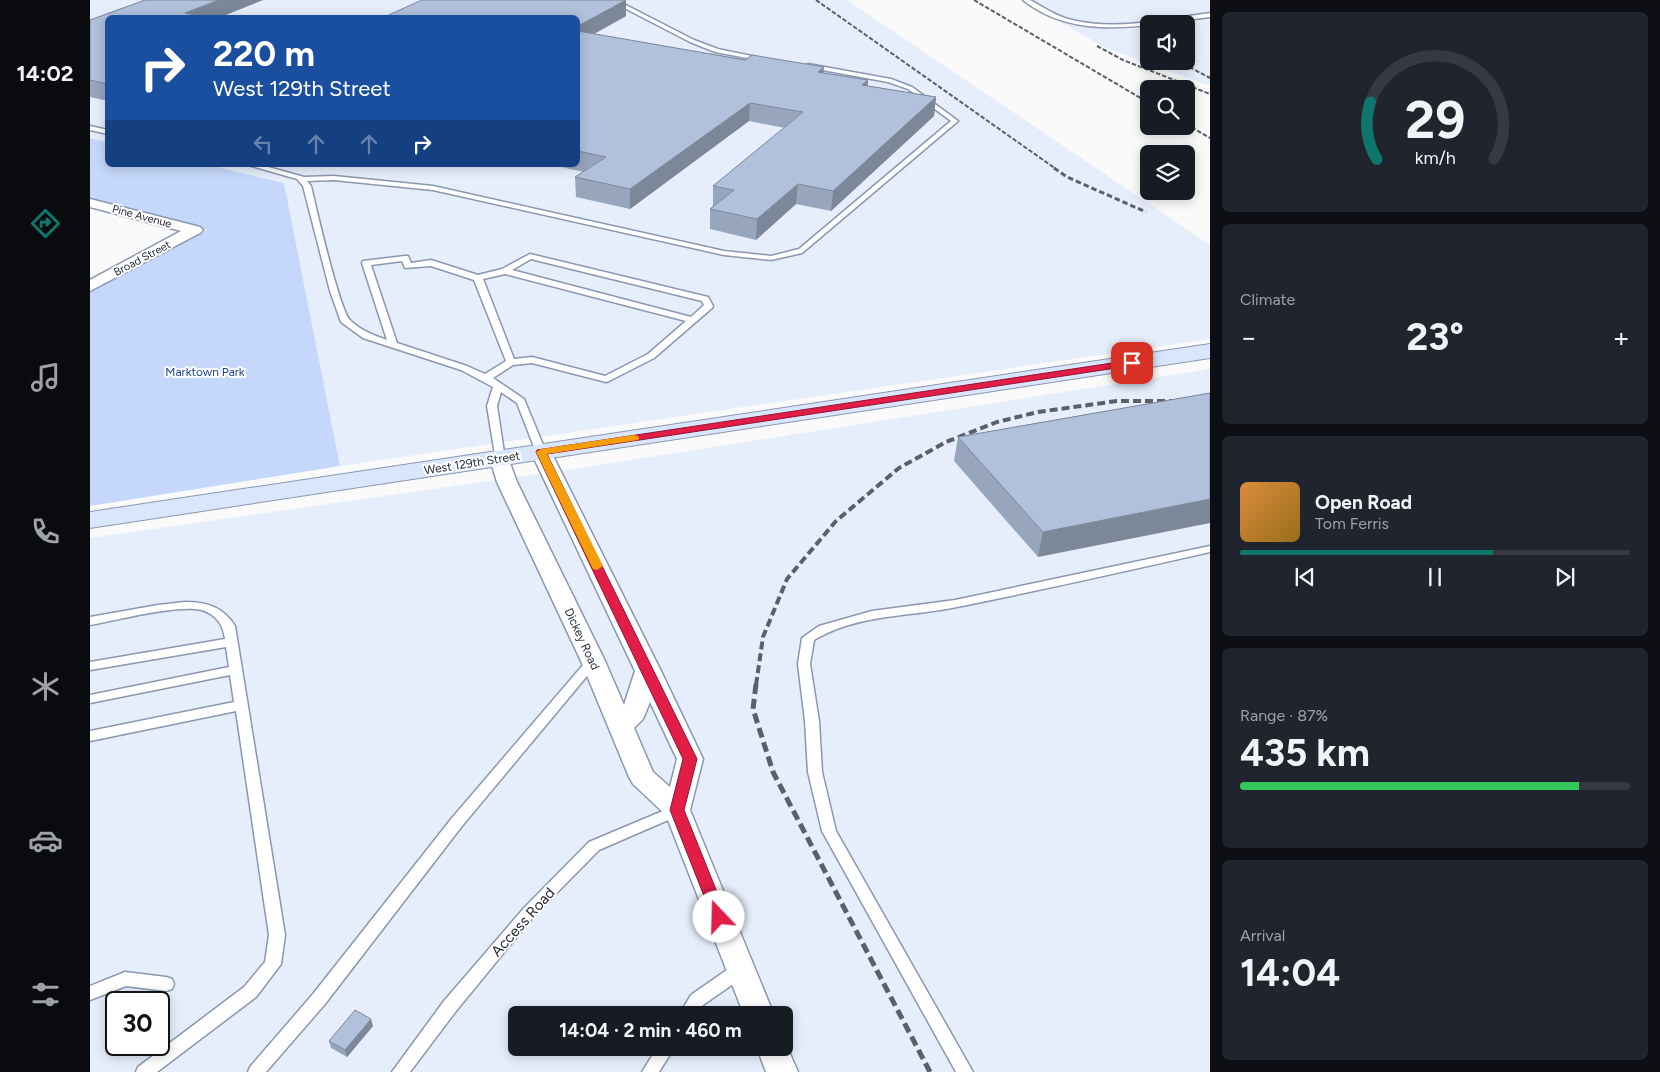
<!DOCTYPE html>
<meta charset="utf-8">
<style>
:root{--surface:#171b24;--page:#20242c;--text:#f1f3f6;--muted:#9ea1a6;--line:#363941;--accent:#0f766e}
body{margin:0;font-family:Figtree,sans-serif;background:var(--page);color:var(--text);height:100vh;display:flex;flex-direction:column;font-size:19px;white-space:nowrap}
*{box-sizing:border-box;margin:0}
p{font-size:16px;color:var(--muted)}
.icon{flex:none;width:28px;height:28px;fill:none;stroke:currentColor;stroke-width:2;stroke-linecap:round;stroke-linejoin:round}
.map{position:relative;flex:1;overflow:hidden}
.sheet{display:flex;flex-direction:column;gap:12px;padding:12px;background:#0d0f14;width:450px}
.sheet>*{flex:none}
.banner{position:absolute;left:15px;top:15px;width:475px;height:152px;border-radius:8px;box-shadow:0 2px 12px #0003;background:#1a4fa0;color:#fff;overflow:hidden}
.buttons{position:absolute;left:1050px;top:15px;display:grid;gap:10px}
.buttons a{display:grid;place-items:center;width:55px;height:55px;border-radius:8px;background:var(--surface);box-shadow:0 2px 12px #0003;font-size:25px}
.speed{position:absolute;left:15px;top:991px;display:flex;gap:10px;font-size:25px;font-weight:700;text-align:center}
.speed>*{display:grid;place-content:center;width:65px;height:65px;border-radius:50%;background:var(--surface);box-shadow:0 2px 12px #0003;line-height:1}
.speed .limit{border:2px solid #111;border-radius:8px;background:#fff;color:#111}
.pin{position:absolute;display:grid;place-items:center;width:42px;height:42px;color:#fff;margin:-21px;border-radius:10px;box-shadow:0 2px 8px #0006}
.me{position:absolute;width:55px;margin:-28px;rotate:339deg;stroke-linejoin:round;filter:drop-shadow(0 0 4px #0008)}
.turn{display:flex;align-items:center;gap:18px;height:105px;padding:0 25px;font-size:22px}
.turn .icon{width:65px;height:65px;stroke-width:2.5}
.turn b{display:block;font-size:35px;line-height:42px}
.lanes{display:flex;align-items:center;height:48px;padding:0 25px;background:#0003;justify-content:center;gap:25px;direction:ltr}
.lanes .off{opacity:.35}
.big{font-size:38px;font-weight:700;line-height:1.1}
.sheet .card{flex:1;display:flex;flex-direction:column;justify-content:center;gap:8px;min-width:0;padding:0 18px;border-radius:8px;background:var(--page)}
.sheet .dial{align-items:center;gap:0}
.dial svg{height:130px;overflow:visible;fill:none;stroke:var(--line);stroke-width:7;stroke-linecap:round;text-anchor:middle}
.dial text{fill:var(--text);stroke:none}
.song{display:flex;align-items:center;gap:15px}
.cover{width:60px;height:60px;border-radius:8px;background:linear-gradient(135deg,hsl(30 70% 55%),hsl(40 70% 35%))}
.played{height:5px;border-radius:2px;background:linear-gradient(90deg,var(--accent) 65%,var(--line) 65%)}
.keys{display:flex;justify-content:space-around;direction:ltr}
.heat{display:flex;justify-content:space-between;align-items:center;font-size:28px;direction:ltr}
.charge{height:8px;border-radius:4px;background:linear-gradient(90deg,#34c759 87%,var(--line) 0)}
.trip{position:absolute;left:418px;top:1006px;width:285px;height:50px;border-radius:8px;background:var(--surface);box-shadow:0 2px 12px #0003;font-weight:700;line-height:50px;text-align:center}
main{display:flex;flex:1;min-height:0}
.tabs{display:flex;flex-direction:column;width:90px;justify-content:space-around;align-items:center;background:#090b0e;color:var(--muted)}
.tabs .icon{width:35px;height:35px}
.tabs .on{color:var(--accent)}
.tabs b{font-size:22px;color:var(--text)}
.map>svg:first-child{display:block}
.built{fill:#e6eefc;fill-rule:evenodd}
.green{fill:#c5d8fb}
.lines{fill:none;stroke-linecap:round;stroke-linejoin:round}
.lane-casing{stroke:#8997b1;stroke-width:3}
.street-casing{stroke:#8997b1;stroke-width:3}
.secondary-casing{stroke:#8997b1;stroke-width:2}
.lane{fill:#fff;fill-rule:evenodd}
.street{fill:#fff;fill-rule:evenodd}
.secondary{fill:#dae6fd;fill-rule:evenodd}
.rail-far3{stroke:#5b5f67;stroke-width:2;stroke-dasharray:4.5 2;stroke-linecap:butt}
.rail-far2{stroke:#5b5f67;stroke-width:3;stroke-dasharray:5.5 3;stroke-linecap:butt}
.rail-far1{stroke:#5b5f67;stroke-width:4;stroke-dasharray:8 4;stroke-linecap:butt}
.rail{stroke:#5b5f67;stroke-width:5;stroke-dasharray:10 5;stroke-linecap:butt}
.wall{fill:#98a6bd}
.shaded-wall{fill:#7c879a}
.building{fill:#b1c1dc;stroke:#7c879a}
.route{fill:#e11d48;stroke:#92132f}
.slow{fill:#f59e0b}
.labels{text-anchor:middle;stroke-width:4;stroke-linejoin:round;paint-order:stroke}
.far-street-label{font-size:11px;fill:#242a34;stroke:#fff}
.park-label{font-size:12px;fill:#1a418d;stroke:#fff}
.street-label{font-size:12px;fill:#242a34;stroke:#fff}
.near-street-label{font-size:15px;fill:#242a34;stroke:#fff}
</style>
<main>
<nav class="tabs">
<b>14:02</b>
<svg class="icon on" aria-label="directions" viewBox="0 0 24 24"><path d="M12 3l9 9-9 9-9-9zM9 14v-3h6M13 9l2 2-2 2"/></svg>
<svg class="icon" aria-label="music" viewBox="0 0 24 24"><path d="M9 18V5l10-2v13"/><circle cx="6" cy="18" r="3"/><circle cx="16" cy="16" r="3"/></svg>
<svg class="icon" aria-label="phone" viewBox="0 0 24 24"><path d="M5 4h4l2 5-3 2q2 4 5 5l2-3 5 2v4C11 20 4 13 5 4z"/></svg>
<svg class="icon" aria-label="climate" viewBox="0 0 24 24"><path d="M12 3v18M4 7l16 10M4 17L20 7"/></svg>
<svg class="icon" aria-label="car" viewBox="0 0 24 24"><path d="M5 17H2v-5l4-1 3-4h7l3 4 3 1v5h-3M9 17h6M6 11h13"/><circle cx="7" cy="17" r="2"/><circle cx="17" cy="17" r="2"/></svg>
<svg class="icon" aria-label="filters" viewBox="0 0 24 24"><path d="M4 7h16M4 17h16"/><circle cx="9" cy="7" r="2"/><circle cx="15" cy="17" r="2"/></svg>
</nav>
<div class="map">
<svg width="1120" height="1072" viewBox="0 0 1120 1072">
<rect width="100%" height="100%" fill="#fafafa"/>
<!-- built -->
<path class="built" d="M0 0H757L1120 245V339L250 466 194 183 118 165H488V18H18L17 142 0 138Z
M931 0H1120V86L1016 48ZM1059 24H1096V61H1059Z
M1120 369V1072H0V538L490 468ZM26 1002H69V1045H26ZM426 1015H694V1048H426Z"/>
<!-- green -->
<path class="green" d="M0 138 17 142 18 165H118L194 183 250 466 0 506V292L117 230 0 200Z"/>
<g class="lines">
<defs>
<path id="lane" d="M519 0H526L604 40 628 49 676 59 673 61 625 52 600 42Z
M933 0H940C953 7 967 17 982 20 1026 31 1076 19 1120 13V17C1058 24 987 43 933 0Z
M718 64 801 79 822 87 868 121 712 253 681 260 634 255 343 190 244 180 217 181 221 186C226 207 249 309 260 320 270 330 283 335 297 340L272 263 273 261 315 256H318L321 263 341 260 388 275 412 269 440 254 618 297 623 306 622 308 564 358 519 381 516 382 442 363 423 365 403 378 434 399 456 452 451 455 446 452 427 403 411 392 407 406 415 459 414 461H406L397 406 403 387 371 370 273 338 251 322 240 291 213 186 207 179 158 165H171L214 177 244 176 343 186 634 251 681 256 709 249 861 121 818 89 798 82 716 67V65ZM441 259 612 301 614 305 601 317 422 270ZM312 261 315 268 341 266 384 280 416 361 395 374 377 366 307 343 281 265ZM415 274 596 321 558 354 515 376 442 357 424 359 393 279Z
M0 126 18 130V134L0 130Z
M1120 546V552C1036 571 952 590 867 607 819 617 767 614 724 640L720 664 729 721 732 772 746 831 883 1072H866L732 831 718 772 715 721 708 664 712 638 729 626 782 611 865 600Z
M95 602C117 602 133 607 145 626L195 935 191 964 166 997 67 1072H46L48 1067 154 987 175 962 179 935 146 711 0 741V731L144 702 140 675 0 703V695L139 667 136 647 0 670V662L135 639C133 625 127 615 112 610 88 604 27 620 0 625V617L68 605Z
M503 657 507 658 509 661 507 664 372 826 235 1004 176 1072H158L160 1067 223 994 362 818 499 658Z
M587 805 592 806 594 810 592 814 509 850 444 916 366 1011 320 1072H302L354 1001 434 908 499 842Z
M650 963 656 965 658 970 656 975 613 1005 606 1015H589L601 995 644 965Z
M35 972 76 977 82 979 84 984 82 989 76 991 36 986 0 1000V986Z
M567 1048H584L569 1072H552Z"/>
<path id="street" d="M0 199 110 227 113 230 110 233 0 291V280L91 231 0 207Z
M451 446 458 448 461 452 570 669 613 759 600 810 684 1015H654L576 815 543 784 539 777 491 661 407 482 400 459 403 455 410 453 417 455 427 482 515 661 534 705 545 671 441 452 444 448ZM560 702 587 759 580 787 563 772 544 728 553 719Z
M694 1040 708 1072H676L667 1048H694Z"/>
<path id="secondary" d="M1120 344V358L0 528V512Z"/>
</defs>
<!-- lane casing -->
<use href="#lane" class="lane-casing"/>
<!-- street casing -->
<use href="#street" class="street-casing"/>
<!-- secondary casing -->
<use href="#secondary" class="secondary-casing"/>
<!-- lane -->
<use href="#lane" class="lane"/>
<!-- street -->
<use href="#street" class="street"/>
<!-- secondary -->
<use href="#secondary" class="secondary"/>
<!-- rail-far3 -->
<path class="rail-far3" d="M726 0 966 169
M884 0 1059 103
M1007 46 1033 60 1120 94
M1088 61 1120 78
M1096 124 1120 138"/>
<!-- rail-far2 -->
<path class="rail-far2" d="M964 168 977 177 1056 212"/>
<!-- rail-far1 -->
<path class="rail-far1" d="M666 685 673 637 697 579 746 521 809 468 856 442 907 422 948 412 1027 401H1120"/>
<!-- rail -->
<path class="rail" d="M666 684 663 709 683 772 840 1072"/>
</g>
<!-- wall -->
<path class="wall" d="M55 0H173L128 18H18V101L0 97V20Z
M536 0V16L503 34 778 80V86L846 97 844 116 741 211 706 204 666 240 620 229V209L623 206V186L695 128 659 121 540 209 486 197 485 177 494 172 462 165H488V18Z
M1120 393 948 557 864 461 868 437Z
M283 1026 257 1057 241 1048 239 1041Z"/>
<!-- shaded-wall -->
<path class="shaded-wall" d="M129 0H173L128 18H96L95 13Z
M536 0V16L488 43V26Z
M734 67 732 85 728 72Z
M778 80 776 98 772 85Z
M846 97 844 116 741 211 743 191Z
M660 103 659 121 540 209V189Z
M708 184 706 204 666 240 667 219Z
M1120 499V523L948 557 953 532Z
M281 1019 283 1026 257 1057 255 1050Z"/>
<!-- building -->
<path class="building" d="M55 0H129L95 13 120 18H18V84L0 80V20Z
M332 0H536L488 26V18H292Z
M488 31 655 60 662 55 734 67 728 72 778 80 772 85 846 97 743 191 708 184 667 219 620 209 644 190 623 186 713 112 660 103 540 189 485 177 516 157 488 151Z
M1120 393V499L953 532 868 437Z
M265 1010 281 1019 255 1050 239 1041Z"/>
<!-- route -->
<path class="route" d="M1042 360 1047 363 1046 365 457 454 607 759 594 810 637 917 635 921 629 923 624 921 580 810 593 759 446 452 447 450Z"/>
<!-- slow -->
<path class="slow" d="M544 435 548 436 549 438 548 440 457 454 513 566 507 570 503 569 446 452 451 449Z"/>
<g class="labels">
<!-- far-street labels -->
<g class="far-street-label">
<text transform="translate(52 216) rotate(15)" y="4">Pine Avenue</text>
<text transform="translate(52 258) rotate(-28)" y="4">Broad Street</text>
</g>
<!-- park labels -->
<g class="park-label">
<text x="115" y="376">Marktown Park</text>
</g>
<!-- street labels -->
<g class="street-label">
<text transform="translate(382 463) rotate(-9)" y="4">West 129th Street</text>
<text transform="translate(492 639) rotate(65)" y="4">Dickey Road</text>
</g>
<!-- near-street labels -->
<g class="near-street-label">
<text transform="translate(433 922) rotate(-48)" y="5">Access Road</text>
</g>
</g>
</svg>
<div class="buttons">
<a><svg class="icon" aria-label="sound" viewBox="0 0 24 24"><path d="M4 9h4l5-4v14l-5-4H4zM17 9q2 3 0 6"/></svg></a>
<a><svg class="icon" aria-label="search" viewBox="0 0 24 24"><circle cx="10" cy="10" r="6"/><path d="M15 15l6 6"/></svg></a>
<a><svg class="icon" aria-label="layers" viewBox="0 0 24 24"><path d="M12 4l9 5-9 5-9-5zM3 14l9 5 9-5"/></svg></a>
</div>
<div class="speed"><div class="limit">30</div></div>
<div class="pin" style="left:1042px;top:363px;background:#d93025"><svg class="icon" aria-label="arrive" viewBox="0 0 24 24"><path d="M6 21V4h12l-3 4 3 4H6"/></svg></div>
<svg class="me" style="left:629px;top:917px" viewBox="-20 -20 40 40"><circle r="19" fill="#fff"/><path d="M0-13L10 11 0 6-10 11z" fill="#e11d48"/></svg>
<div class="trip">14:04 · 2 min · 460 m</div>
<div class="banner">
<div class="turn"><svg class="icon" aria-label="right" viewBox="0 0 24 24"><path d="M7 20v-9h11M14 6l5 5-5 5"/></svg><div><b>220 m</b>West 129th Street</div></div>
<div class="lanes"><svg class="icon off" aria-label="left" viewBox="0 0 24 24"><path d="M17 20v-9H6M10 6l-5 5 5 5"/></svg><svg class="icon off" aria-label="ahead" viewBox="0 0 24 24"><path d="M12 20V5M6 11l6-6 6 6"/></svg><svg class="icon off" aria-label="ahead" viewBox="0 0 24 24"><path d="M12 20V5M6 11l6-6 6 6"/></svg><svg class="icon" aria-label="right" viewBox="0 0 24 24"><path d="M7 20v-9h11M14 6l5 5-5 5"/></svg></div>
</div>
</div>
<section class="sheet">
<div class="card dial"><svg viewBox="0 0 100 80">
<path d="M14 69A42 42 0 1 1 86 69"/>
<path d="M14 69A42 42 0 0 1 10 34" stroke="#0f766e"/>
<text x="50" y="56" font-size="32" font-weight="700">29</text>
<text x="50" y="72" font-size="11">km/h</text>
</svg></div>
<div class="card"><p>Climate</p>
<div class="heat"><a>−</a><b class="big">23°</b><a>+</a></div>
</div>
<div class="card">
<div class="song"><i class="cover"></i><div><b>Open Road</b><p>Tom Ferris</p></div></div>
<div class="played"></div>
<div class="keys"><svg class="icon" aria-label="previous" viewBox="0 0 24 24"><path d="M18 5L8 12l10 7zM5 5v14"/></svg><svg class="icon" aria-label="pause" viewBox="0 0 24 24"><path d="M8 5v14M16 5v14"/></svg><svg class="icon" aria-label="next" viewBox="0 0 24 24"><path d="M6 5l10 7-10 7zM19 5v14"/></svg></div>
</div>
<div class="card"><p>Range · 87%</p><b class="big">435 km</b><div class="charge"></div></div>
<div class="card"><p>Arrival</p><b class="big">14:04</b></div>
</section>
</main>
